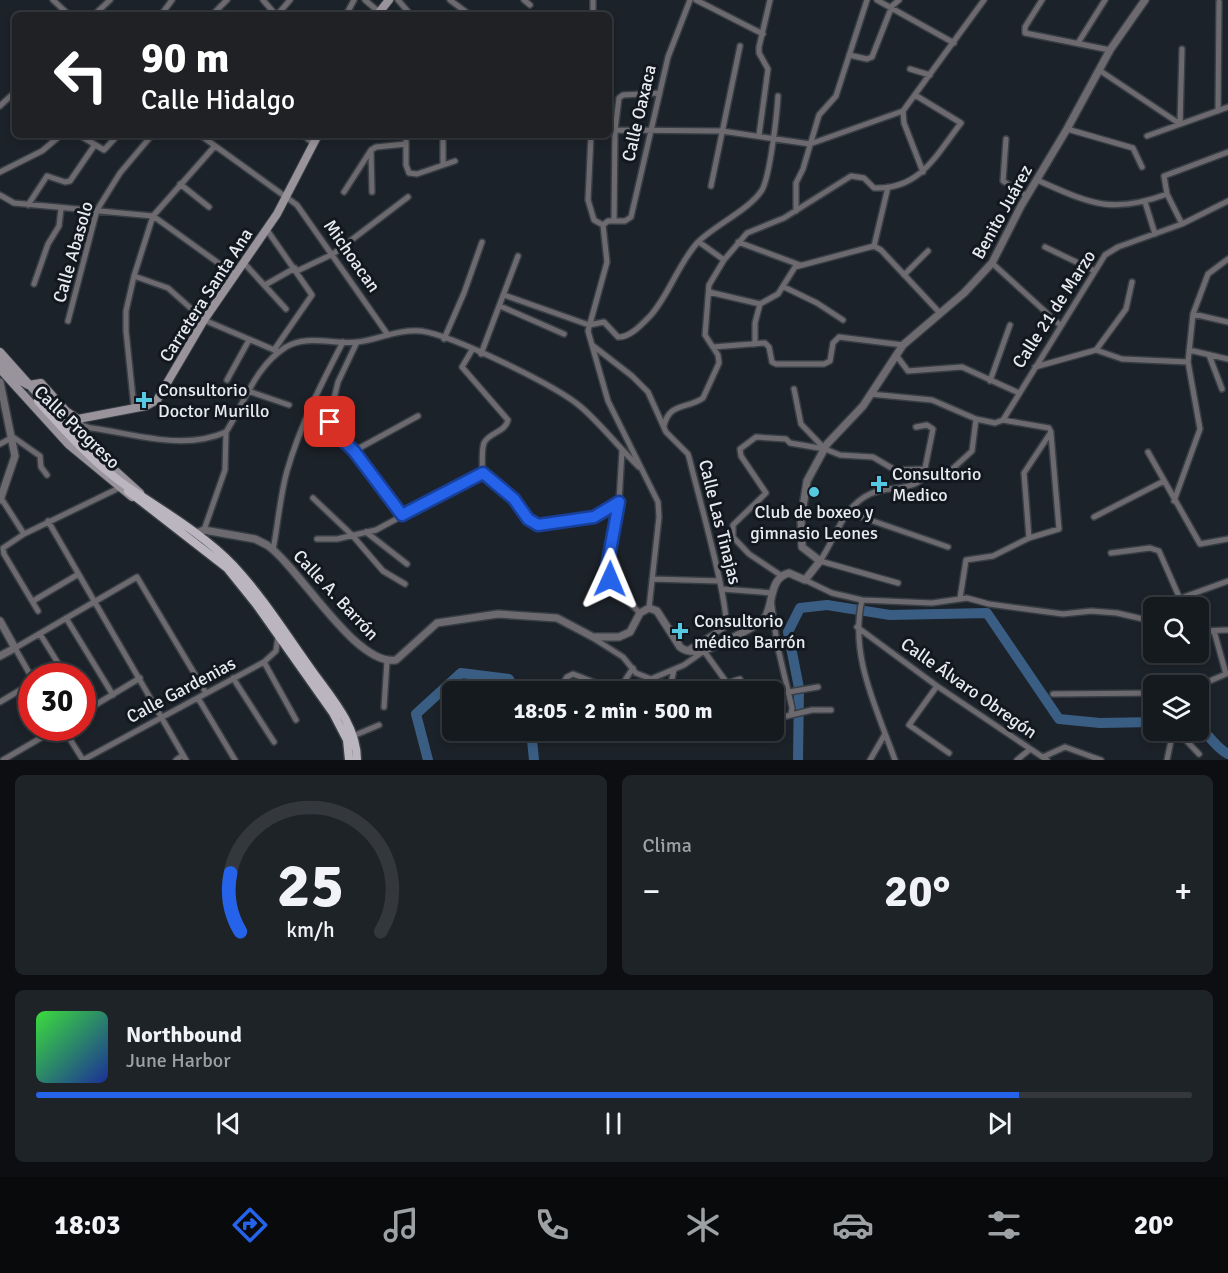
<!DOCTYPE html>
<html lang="es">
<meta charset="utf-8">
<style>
:root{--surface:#151a1f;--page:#1e2328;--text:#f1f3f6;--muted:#9da1a4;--line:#34383d;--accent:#2563eb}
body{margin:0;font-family:Signika,sans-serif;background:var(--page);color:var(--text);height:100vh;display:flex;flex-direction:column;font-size:22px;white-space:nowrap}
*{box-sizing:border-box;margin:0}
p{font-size:20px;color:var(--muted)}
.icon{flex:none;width:33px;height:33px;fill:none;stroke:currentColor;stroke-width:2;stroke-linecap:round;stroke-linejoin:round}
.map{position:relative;height:760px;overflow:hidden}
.panel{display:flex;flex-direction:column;gap:15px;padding:15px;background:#0c0e11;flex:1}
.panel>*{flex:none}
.hud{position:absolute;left:12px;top:12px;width:600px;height:126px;border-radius:9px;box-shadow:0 3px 9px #0003,0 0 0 2px var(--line);background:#202124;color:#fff;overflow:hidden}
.fabs{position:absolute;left:1143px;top:597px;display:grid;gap:12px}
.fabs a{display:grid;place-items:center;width:66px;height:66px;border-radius:9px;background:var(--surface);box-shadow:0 3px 9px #0003,0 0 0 2px var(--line);font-size:30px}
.speed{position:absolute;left:18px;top:663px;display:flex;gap:12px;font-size:30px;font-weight:700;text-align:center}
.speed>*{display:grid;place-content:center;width:78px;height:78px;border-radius:50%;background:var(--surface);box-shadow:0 3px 9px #0003,0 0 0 2px var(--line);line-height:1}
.speed .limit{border:9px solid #d22;background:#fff;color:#111}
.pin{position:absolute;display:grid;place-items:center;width:51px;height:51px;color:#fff;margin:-26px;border-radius:12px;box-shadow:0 3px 9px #0006}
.me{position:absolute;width:66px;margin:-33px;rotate:1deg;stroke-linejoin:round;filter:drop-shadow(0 0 4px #0008)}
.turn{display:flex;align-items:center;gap:21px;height:126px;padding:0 30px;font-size:27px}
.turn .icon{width:78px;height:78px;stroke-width:2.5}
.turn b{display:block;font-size:42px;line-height:51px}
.big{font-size:45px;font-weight:700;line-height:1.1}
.panel .card{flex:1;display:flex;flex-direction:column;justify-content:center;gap:9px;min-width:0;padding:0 21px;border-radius:9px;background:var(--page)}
.panel .dial{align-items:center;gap:0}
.dial svg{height:156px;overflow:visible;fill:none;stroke:var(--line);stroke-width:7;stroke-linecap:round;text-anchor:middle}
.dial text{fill:var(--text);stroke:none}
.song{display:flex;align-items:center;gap:18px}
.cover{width:72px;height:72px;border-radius:9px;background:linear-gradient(135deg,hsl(120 70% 55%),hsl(230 70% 35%))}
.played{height:6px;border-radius:3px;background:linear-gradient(90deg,var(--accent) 85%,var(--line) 85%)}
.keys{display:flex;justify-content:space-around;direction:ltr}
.heat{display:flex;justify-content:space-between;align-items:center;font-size:33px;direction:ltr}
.panel .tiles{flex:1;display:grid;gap:15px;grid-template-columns:1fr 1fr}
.card:last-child{grid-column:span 2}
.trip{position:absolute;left:442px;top:681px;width:342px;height:60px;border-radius:9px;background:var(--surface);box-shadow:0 3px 9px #0003,0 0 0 2px var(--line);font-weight:700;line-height:60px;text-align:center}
.tabs{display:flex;height:96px;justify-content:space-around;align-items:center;background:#080a0c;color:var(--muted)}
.tabs .icon{width:42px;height:42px}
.tabs .selected{color:var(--accent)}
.tabs b{font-size:27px;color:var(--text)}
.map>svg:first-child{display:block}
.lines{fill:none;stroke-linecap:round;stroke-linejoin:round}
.river{stroke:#3a5e83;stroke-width:10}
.primary-tunnel{stroke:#3a4047;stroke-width:8;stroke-dasharray:8 4;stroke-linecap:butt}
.minor-casing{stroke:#383e45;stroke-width:8}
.tertiary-casing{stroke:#383e45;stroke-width:10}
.secondary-casing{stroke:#383e45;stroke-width:10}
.primary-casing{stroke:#383e45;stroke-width:11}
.minor{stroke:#6d6a6f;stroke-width:5}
.tertiary{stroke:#6d6a6f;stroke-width:7}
.secondary{stroke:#99949b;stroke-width:8}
.primary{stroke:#bab5be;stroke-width:8}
.route-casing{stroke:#184099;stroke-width:15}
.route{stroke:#2563eb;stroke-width:10}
.poi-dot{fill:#56c9e1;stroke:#131820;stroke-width:2}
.labels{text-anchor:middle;stroke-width:6;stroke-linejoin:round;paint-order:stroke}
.street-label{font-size:18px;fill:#e7ebf0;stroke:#131820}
.poi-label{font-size:18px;fill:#e7ebf0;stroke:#131820;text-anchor:start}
</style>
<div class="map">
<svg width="1228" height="760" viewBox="0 0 1228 760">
<rect width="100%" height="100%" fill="#1c2229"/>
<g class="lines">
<!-- river -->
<path class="river" d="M1198 727C1210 735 1216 748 1228 754
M531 730 534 760
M428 760 416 714 461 673 509 679 515 692
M798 760 799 688 788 632 800 608 827 605 890 615 987 613 1059 719 1100 723 1154 722"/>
<!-- primary-tunnel -->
<path class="primary-tunnel" d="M21 381 38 401"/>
<defs>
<path id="minor" d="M53 0 69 15
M263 0 276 15
M365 0 379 12
M398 0 411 15
M450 0 470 15
M524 0 530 5
M696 0 763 34
M877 0 954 43
M1042 0 1025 27V33L1110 50
M94 15 110 0
M161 15 172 0
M212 15 227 0
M277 15 290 0
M346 15 354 0
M593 15V0
M1078 43 1105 0
M849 55 867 59 872 57 892 6 899 0
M910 69 930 75
M1099 70 1180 124 1182 49
M0 106 15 92
M903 111 904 123 923 172
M1218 111 1219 2
M1067 129 1133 148 1142 167
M615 130 722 131 810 144 903 111 984 0
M79 135 104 150 118 135
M200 135 297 205 388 335
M303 135 314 144
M406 135V165L409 173 417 174 455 161
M443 135V164
M591 135 588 200 594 220 603 225
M759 135 768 69 759 53V47L770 0
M1147 136 1228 107
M1006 139 1003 181 1027 196
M371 152 372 192
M0 172 42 151 61 135
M1037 180C1089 203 1111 215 1167 194
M180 184 209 207
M711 186 740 46
M344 192 371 150 376 147 406 144
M0 195 14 203 153 216 235 275
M1145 202 1155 234
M28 205 47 176 65 182 70 181 94 146
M796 211V183L803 169 819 115 836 96 867 0
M614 221 615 130 619 98 623 95 659 93
M1182 224 1167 194 1164 176 1228 152
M603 225 607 262 588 331 608 401 658 502 659 517 649 608
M603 225 608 221H625L631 217 668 57 690 0
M267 230 312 295 274 350
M699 242 724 260
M738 242 800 265
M874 246 888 187
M1045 247 1095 271
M244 263 286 309
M992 263 1060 325
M297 271 333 254 408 197
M904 275 928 251
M134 276 168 288 204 320 279 352
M34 284 48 244 59 226 61 209
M265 285 295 268
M784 287 817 303 843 320
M709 292 760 304 778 294 795 267 874 246 881 250 939 312
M504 295 589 325 604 322 618 337C630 338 643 323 651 315 670 293 678 264 698 242 715 225 749 210 762 190 770 176 777 114 778 96
M500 306 564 334
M1193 314 1228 322
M68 321 97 210 120 173 152 135
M444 339 464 293 482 242
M357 342 338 382 330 415 331 426 354 451 402 515
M755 344V323L760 304
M592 345 632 376 648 392 666 432 688 454 690 461C696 487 732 613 725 627L686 651
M713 347 765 343 769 347 772 362 776 364H824L830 361 833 343 839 337 903 345
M472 350 462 367 508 420C505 433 489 432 484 443 481 451 483 464 482 473
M1096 350 1126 309 1132 282
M1189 350 1228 359
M481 354 518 256
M896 355 908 371 962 367 1019 393
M1209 355 1222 389
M1035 367 1096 350 1122 359 1188 362
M227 380 249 340
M990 381 1010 325
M794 389 801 424 825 449 840 455 873 457 895 470 925 469
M248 391 289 405
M870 394 932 400 976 419
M134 408 126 331V311L134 276 153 216 214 147
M78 419 82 425 91 428C136 434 183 451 226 432 244 404 255 366 286 347 306 334 335 345 358 342 379 339 399 329 421 331 452 335 557 386 581 407 602 425 619 448 639 467
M1003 420 1105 255 1118 247 1182 224 1228 201
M1003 420 1049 428 1051 432 1024 473 1029 538
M664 426C669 402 688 409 703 398L719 363 718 355 705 335 709 285 724 260 747 233 784 218 851 176 864 178 874 188C920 190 936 155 961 123L915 95
M0 444 13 437 40 456 41 467 47 475
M354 451 418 416
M622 451 619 502 607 567 613 587 640 613
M1148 452 1200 544 1228 539
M949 472 972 451 976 419 995 423 1003 420
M482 473 514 499 528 519 538 525 590 518 610 510 618 503
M1 498 24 534
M313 498 352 535 383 571 405 584
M1174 501 1200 429 1188 362 1193 314 1208 274 1228 259
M847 512 948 547
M1094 517 1164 481
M48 521 186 760
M204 530 225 470 226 432
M366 532 407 564
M317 539H337L376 530 482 473
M273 550C278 524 280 496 287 471 300 426 321 384 343 342
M1111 553 1150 548 1159 551 1184 608
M782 576 749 554 733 537V525L766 493 741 456 740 449 756 437 786 439 790 443 825 449
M652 579 719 581
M805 580 832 593 862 600 932 603 967 598 989 604 1063 614 1091 611 1117 613 1143 619 1154 625
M898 583 820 561C836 538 842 507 870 494 886 486 911 491 923 478L933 429 927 425 916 427
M722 589 772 593
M960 598 966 560 993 556 1029 538 1059 529 1051 434
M1181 598 1228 581
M771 599 777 644 792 708 791 714
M862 600C849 655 877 709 895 760
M33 601 77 575
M38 611 4 554 3 548 24 534 119 488
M66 618 113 695
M857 627 937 686 1047 760
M1198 631 1228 630
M40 634 66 676
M593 638 623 657 636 673 651 679 684 665 704 651 727 683
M264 662 296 720
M32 678 15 648 137 577 206 693
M233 678 274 742
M727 683 740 679
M937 686 909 725 949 753
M1198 686 1226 674 1214 631
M618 691 633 668
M557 692 567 677 573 674 619 692
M669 692 674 670
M724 692 727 683
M789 692 818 687
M1053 694 1154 693
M198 698 235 760
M0 702 32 683
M384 707 387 661
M82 713 140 678
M774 719 812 710H831
M63 728 83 760
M677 730 688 737 718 730
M353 736 379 725
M1043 757 1065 747 1101 760
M3 760 58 728
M83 760 264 662 276 651 278 636
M176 760 183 755
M870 760 885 734
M1017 760 1029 750
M1167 760 1173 731 1180 734 1199 754"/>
<path id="tertiary" d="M0 382 15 456 0 500
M196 533 204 530 255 539 267 545C300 568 356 667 396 660L437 623 498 614 557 618 593 637H619L630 632 640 613 649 608 657 611 680 647C686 652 695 652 702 651 711 649 758 626 764 619 774 606 768 578 789 573L805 580 820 561 802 547 801 520 807 481 827 444 863 406 903 345 964 293 992 263 1021 206 1067 129 1110 50 1145 0
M0 621 15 648 0 656"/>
<path id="secondary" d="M377 15 389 0
M0 352 67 427 140 493
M0 362 14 377 28 385
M0 369 69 445 132 497
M29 385 41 383 66 411 78 419 146 406 157 400 204 320 277 214 318 135"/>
<path id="primary" d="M38 401C66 432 96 466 131 489 165 512 204 535 233 565 263 597 287 636 313 672 331 697 357 726 357 760
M128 491 227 568 256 604 333 713 347 740 349 760"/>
</defs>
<!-- minor casing -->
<use href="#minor" class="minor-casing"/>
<!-- tertiary casing -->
<use href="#tertiary" class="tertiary-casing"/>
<!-- secondary casing -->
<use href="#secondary" class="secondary-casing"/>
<!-- primary casing -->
<use href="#primary" class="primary-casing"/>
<!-- minor -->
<use href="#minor" class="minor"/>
<!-- tertiary -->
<use href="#tertiary" class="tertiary"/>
<!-- secondary -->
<use href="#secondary" class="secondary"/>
<!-- primary -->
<use href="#primary" class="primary"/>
</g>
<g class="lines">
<defs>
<path id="route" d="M330 422 334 432 354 451 402 515 483 473 514 499 528 519 538 525 594 517 619 502 607 567 610 579"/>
</defs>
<!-- route casing -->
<use href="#route" class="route-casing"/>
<!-- route -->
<use href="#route" class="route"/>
</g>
<!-- markers -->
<g class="poi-dot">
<path d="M141 391h6v6h6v6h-6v6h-6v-6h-6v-6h6z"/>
<path d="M876 475h6v6h6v6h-6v6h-6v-6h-6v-6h6z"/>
<circle cx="814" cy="492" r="6"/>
<path d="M677 622h6v6h6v6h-6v6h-6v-6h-6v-6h6z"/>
</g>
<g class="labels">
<!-- street labels -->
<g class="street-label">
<text transform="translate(639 113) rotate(-77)" y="6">Calle Oaxaca</text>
<text transform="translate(1002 212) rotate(-61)" y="6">Benito Juárez</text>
<text transform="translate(73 252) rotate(-74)" y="6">Calle Abasolo</text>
<text transform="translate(352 256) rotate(55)" y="6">Michoacan</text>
<text transform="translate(206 295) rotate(-57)" y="6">Carretera Santa Ana</text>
<text transform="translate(1054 309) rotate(-57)" y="6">Calle 21 de Marzo</text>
<text transform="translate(77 427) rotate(44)" y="6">Calle Progreso</text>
<text transform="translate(720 522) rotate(76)" y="6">Calle Las Tinajas</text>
<text transform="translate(336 595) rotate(47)" y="6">Calle A. Barrón</text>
<text transform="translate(969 688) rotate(35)" y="6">Calle Álvaro Obregón</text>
<text transform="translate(181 690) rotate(-28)" y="6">Calle Gardenias</text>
</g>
<!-- poi labels -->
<g class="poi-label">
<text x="158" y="396">Consultorio<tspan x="158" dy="21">Doctor Murillo</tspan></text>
<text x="892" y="480">Consultorio<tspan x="892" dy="21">Medico</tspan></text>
<text x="814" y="518" text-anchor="middle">Club de boxeo y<tspan x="814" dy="21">gimnasio Leones</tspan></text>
<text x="694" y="627">Consultorio<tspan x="694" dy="21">médico Barrón</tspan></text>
</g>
</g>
</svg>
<div class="fabs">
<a><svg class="icon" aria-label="search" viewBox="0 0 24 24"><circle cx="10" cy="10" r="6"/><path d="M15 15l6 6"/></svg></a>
<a><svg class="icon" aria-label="layers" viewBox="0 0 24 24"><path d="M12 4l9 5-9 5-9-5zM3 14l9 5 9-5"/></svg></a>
</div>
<div class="speed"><div class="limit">30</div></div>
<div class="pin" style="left:330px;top:422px;background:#d93025"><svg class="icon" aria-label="arrive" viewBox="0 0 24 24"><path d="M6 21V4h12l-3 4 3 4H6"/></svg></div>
<svg class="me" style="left:610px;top:579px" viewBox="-20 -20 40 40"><path d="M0-17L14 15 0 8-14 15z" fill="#2563eb" stroke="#fff" stroke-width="4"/></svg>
<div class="trip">18:05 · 2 min · 500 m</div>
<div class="hud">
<div class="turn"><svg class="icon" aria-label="left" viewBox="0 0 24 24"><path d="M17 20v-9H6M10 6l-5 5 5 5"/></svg><div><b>90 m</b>Calle Hidalgo</div></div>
</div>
</div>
<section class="panel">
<div class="tiles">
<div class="card dial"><svg viewBox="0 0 100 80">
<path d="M14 69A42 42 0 1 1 86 69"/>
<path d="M14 69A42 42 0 0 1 9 39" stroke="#2563eb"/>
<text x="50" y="56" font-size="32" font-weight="700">25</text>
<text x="50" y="72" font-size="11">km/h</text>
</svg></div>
<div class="card"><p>Clima</p>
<div class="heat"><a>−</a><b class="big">20°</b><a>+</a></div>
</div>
<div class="card">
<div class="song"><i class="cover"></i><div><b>Northbound</b><p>June Harbor</p></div></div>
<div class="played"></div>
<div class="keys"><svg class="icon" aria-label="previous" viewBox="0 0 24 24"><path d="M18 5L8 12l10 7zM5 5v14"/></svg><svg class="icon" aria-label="pause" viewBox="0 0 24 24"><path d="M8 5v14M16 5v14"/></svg><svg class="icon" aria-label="next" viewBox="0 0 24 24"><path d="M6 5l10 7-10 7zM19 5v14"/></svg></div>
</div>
</div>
</section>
<nav class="tabs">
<b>18:03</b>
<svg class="icon selected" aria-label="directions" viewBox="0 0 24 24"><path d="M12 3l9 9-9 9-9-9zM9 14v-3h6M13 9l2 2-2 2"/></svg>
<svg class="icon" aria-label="music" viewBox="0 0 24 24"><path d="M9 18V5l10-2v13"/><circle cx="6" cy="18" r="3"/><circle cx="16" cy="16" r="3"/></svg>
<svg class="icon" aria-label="phone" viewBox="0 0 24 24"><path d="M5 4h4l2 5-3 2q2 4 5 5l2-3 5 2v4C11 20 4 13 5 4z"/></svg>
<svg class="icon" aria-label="climate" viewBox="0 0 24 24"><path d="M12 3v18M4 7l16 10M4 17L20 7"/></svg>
<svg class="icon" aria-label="car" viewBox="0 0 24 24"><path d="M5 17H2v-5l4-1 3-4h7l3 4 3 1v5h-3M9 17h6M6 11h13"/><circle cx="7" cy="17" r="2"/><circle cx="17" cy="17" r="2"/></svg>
<svg class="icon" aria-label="filters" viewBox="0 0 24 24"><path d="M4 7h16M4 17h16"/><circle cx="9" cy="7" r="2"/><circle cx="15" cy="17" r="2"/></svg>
<b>20°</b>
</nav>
